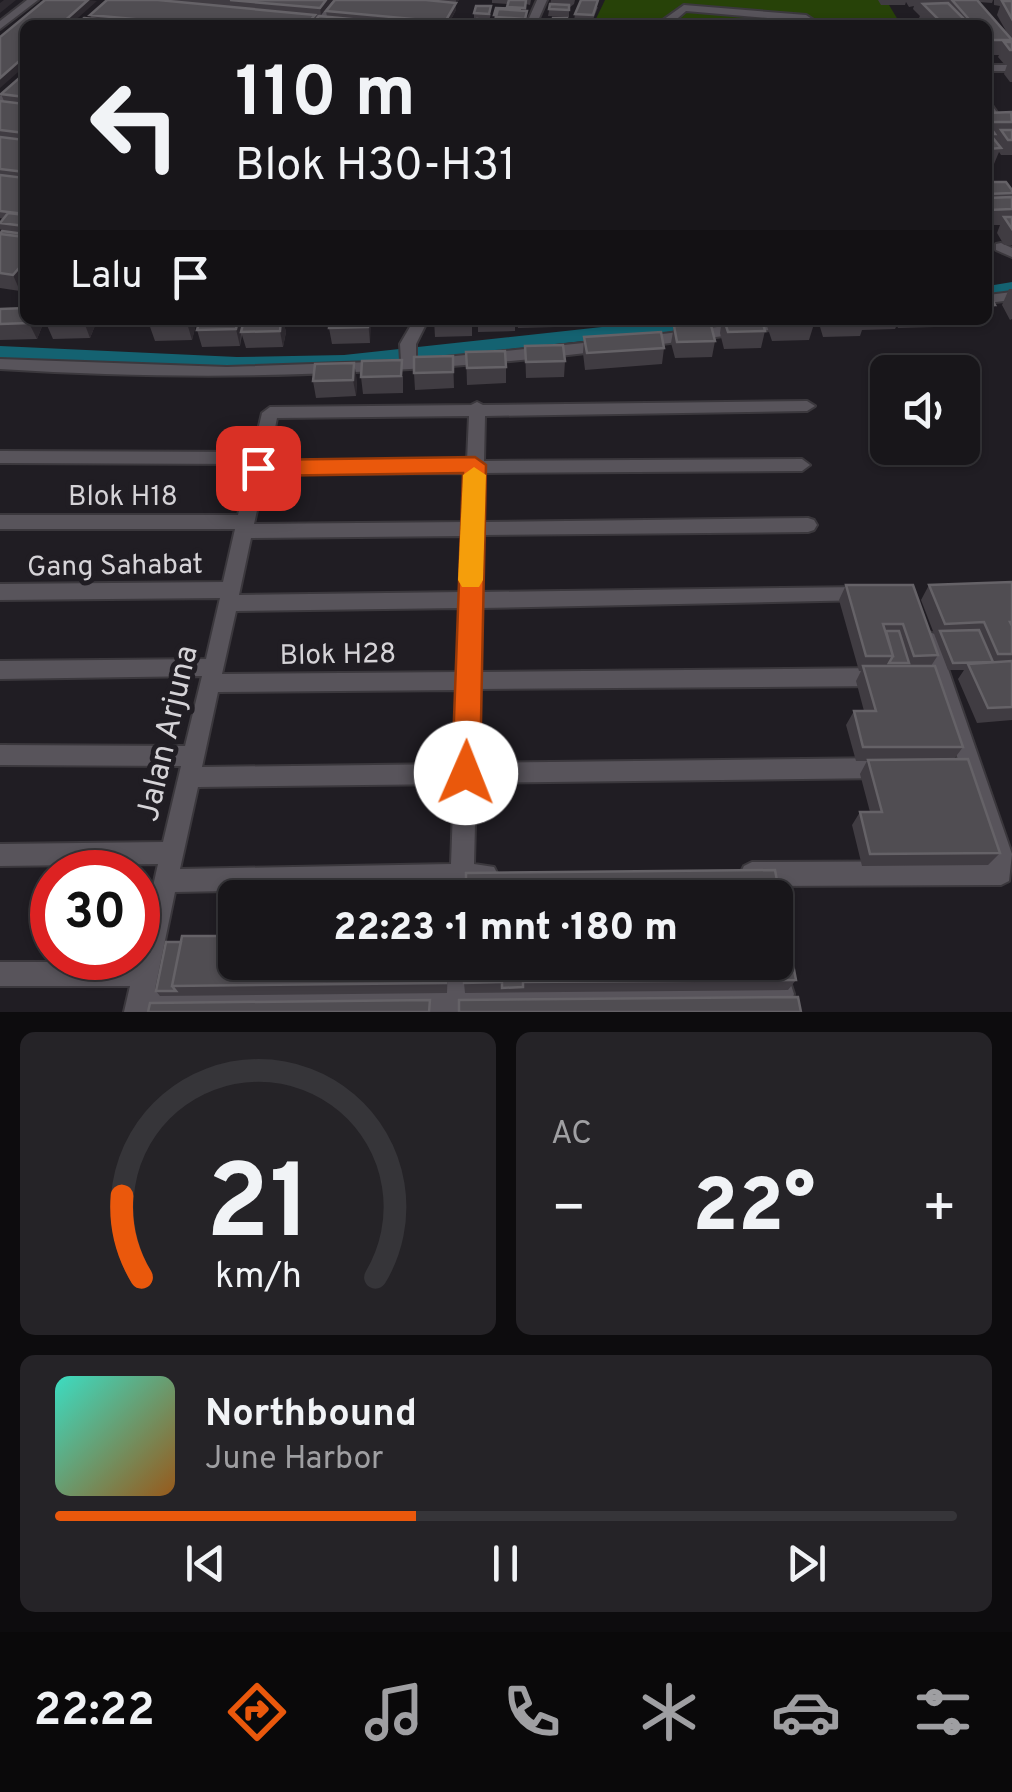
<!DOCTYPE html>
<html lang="id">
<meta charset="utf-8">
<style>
:root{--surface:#18161a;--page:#252327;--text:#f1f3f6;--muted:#9f9fa2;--line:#363539;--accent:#ea580c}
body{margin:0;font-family:Overpass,sans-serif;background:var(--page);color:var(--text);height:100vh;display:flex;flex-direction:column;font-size:38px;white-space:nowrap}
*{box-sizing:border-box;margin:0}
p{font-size:32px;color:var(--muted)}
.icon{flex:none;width:55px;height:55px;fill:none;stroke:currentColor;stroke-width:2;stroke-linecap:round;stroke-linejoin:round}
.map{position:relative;height:1012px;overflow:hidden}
.drawer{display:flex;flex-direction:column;gap:20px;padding:20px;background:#0d0c0e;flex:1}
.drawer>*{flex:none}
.hud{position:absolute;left:20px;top:20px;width:972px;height:305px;border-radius:15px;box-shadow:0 2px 8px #0004,0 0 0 2px var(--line);background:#18161a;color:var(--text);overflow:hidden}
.buttons{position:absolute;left:870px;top:355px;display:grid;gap:20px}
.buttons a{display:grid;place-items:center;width:110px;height:110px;border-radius:15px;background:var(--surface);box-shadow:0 2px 8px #0004,0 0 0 2px var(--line);font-size:50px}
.speed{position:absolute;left:30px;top:850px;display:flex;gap:20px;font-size:50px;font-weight:700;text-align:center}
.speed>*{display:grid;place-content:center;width:130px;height:130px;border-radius:50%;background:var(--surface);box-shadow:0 2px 8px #0004,0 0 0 2px var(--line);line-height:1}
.speed .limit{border:15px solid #d22;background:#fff;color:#111}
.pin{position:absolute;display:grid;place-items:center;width:85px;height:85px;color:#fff;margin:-42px;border-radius:20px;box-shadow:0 5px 15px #0006}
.me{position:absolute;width:110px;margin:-55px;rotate:1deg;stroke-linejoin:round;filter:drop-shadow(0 0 8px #0008)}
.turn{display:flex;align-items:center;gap:35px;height:210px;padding:0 50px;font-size:45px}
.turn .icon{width:130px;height:130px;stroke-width:2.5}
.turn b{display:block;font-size:70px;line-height:85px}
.then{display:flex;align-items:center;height:95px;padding:0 50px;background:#0003;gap:20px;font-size:38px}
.big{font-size:75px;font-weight:800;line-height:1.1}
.drawer .tile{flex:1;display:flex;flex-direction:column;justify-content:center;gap:15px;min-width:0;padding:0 35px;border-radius:15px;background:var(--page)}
.drawer .dial{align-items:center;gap:0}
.dial svg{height:260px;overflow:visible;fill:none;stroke:var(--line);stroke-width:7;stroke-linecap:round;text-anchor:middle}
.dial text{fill:var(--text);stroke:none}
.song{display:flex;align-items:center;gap:30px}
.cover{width:120px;height:120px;border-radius:15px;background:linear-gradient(135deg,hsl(170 70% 55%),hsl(30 70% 35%))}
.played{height:10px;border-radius:5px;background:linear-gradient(90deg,var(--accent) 40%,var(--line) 40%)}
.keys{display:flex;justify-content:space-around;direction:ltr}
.heat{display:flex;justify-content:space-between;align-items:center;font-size:55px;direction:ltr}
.drawer .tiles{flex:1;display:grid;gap:20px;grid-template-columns:1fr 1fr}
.tile:last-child{grid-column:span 2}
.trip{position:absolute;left:218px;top:880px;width:575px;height:100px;border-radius:15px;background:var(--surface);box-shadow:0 2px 8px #0004,0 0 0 2px var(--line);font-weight:800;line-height:100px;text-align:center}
.tab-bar{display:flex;height:160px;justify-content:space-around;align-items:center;background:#0a090a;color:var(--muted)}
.tab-bar .icon{width:70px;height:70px}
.tab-bar .selected{color:var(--accent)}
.tab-bar b{font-size:45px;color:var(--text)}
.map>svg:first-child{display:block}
.green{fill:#274208}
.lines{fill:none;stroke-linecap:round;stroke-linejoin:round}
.canal{fill:#146271;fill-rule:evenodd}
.lane-casing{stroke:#3b383d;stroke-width:9}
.street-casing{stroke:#3b383d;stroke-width:4}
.lane{stroke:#58545b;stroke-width:5}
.street{fill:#58545b;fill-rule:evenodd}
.wall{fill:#403c42}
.shaded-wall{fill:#2d292f}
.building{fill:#504d52;stroke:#656267;stroke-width:2.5}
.route{fill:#ea580c;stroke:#983908;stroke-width:2.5}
.slow{fill:#f59e0b}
.labels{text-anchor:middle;stroke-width:10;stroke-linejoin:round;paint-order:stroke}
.street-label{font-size:28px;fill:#d5d3d7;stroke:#201d23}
.near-street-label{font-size:32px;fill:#d5d3d7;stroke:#201d23}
</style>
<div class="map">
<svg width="1012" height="1012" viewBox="0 0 1012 1012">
<rect width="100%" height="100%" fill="#201d23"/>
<!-- green -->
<path class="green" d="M605 0H886L901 25H593Z"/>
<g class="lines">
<!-- canal -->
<path class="canal" d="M1012 282V294L988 296V286Z
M666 320H731L722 326 344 367 237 371 0 358V346L237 357 344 355Z"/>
<defs>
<path id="lane" d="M988 104 995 114"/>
<path id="street" d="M27 0H38L0 29V21Z
M329 0H339L320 25H310Z
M537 0H547L536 25H526Z
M684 5 806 15 821 25H809L803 21 686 11 671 24H663V20Z
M988 65H1012V71H988Z
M25 77V86L0 105V96Z
M1001 243 1012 248V257L996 250V244Z
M1012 292V300L988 303V295Z
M414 320H428L416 344V360L603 341 611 346 603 351C398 376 207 382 0 369V359L227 367 401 361 400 344Z
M772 320H815L808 325 639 347 632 342 639 337Z
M807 401 815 406 807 411 485 416 484 461 802 459 810 465 802 471 483 473 482 522 808 518 814 520 817 525 814 530 808 532 482 535 480 592 862 587 869 590 871 595 869 600 480 608 478 672 882 668 889 671 892 677 889 683 882 686 478 689 476 763 886 758 894 761 897 768 894 775 886 778 476 783 474 864 494 867 498 875 494 883 473 887V898H449L450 887 175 892 155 989 446 986 447 962H471L470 985 782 982 791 985 794 994 791 1003 782 1006 470 1012H124L130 986H0V962H136L158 864 0 866V844L163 842 181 766 0 765V745L185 746 202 676 0 679V661L206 659 220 598 0 600V584L223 582 235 529H0V515H238L250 464 0 463V451L253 452 262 413 270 407 471 405 477 402 483 405ZM469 416 467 461 268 462 277 418ZM466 473 464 522 254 524 265 474ZM464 536 462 592 239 595 251 538ZM461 608 458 672 222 674 236 611ZM458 690 455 764 202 767 218 692ZM454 784 451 864 180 869 198 787Z
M928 632 935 634 938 640 1012 854 1009 881 1001 885 752 886 744 882 740 874 744 866 752 862 992 861 918 640 921 634Z"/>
</defs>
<!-- lane casing -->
<use href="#lane" class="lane-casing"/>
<!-- street casing -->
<use href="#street" class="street-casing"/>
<!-- lane -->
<use href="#lane" class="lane"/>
<!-- street -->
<use href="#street" class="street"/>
</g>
<!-- wall -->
<path class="wall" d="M107 0H333L321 15H315V21L327 17 326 11 335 0H459L456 4V10L448 25H76L92 19 90 15Z
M492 0H531L530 5 526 4 527 25H496L494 15 507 9 508 4 492 3Z
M551 0H575L574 4 569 8V17L548 16Z
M878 0H993L992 3 979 2 1006 31 997 15 1000 6 994 5V0H1012V82H1010L1004 74 1007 65H1005L998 57 999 55H991L988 64V25H925L919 18 920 16 913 9 914 6 909 7 906 2 905 5H881Z
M598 7 592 22 574 21 575 14Z
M474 13 491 14 489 21H485V25H474L476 20H474Z
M25 73V285L20 291 0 288V233L2 231 1 229 0 230V222L3 219 0 218V101H4L1 94Z
M988 113H1012V155H1001L999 152 994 164H988Z
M988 182 1012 190V245H1004L997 233 1000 225H988Z
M1009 289H1012V319L1010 320 1002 305Z
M988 292 995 305 988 322H952L951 320H988Z
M0 309 25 320H41L43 324 37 339 0 340Z
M47 320 96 323 90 338 53 339 46 323Z
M150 320 196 324 192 340 155 341 149 324Z
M200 320H241L242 327 244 320H283L286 332 283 347 246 348 242 335 240 346 202 347 197 330Z
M330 320H370V343L332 344 329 328Z
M434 320H472V336L435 337Z
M478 320H515V331L478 332Z
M517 320H555V327L518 328Z
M558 320H595V324L559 325Z
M722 320H762L765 331 761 348 724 349 720 333Z
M769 320H813L814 324 809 340 772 341 767 326Z
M818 320H938L935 327 898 328 897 325 895 329 862 330 860 336 823 337Z
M674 326 715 341 712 357 675 358 671 343Z
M584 337 664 348 662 364 585 370 583 353Z
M525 346 565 361 564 377 526 378Z
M466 352 506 367V383L467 385Z
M453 356 454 388 415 390 414 373Z
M403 376V393L363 394 361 377Z
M357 380 356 396 316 398 313 381Z
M1012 582V720L977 723 958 679 964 670H948L921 600 929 585Z
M846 585H913L938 655 931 666 963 747 954 759 1000 853 988 865 862 866 852 825 860 812H870L860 774 867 761H856L846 725 854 711H864L856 681 861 671H859L839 600Z
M235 962H448L447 993 160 996 156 991Z
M796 980 788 990 465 993 464 983Z"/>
<!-- shaded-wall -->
<path class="shaded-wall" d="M4 0H16L0 13V3Z
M88 0 97 1 70 25H60Z
M326 0H333L321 15 320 8Z
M456 0H459L456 4V10L448 25H445V22L456 3Z
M25 56V66L0 88V78Z
M25 261V285L20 291 13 275Z
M30 320H41L43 324 37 339 29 323Z
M84 320H95L96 323 90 338 84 322Z
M188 320H195L196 324 192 340 187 323Z
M238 320H241L243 330 241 332 240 346 236 329Z
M281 320H283L286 332 283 347 280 331Z
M368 320H370L371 328 370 343Z
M354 363 357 380 356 396 353 380Z"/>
<!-- building -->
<path class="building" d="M45 0H88L60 25H25V56L0 78V37Z
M107 0H158L315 15 306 25H199L90 15Z
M230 0H326L320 8Z
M335 0H426L456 3 445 22 326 11Z
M509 0H526L525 8 507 7Z
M581 0H598L593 15 575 14Z
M952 0H977L1012 40H988V25H974Z
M1002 1H1012V19Z
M948 3 970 25H944L923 4Z
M550 4 569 5V10L549 9Z
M476 6H491L489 14 474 13Z
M496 8 521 9H498L496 15H494Z
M498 9 527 11 525 19 496 17Z
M319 16 414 25H312Z
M84 18 157 25H76Z
M553 18H567L566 25H552Z
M477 19 485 20 483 25H474Z
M1004 42H1012V50H1010Z
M25 73V97L1 94Z
M0 101 25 104V133L0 130Z
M1011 112 1012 122H989L988 120V113Z
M988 124 995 134H988Z
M1001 130H1012V140H1008Z
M0 137 25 140V172L0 169Z
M988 138H993L1001 148 988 149Z
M0 175 25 178V214L0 211Z
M988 182H1006L1012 190V193L988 194Z
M1012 197V209L989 210 988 207V198Z
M8 213 25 215V226L0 223Z
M1004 217H1012V229Z
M2 231 25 234V237L0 234Z
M0 234 25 237V261L13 275 0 273Z
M988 292 995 305H988Z
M25 308V320H30L29 323 0 324V309Z
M47 320H84V322L46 323Z
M150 320H188L187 323 149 324Z
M200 320H238L236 329 197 330Z
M244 320H281L280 331 241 332Z
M330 320H368V327L329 328Z
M724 320H762L765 331 728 332Z
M775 320H813L814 324 777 325Z
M711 325 715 341 677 342 674 326Z
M661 332 664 348 587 353 584 337Z
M563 345 565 361 526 362 525 346Z
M505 351 506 367 467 368 466 352Z
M453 356V372L414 373V357Z
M402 360 401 376 361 377 362 361Z
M354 363 353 380 313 381 315 364Z
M1012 582V622H1010L1012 626V654H998L984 622 945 624 929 585Z
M846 585H913L938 655 914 656 903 624H883L893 656H866Z
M979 630 993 662 953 663 940 631Z
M886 631H899L909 663H889L893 656Z
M1012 661V707L988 708 968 664Z
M863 666H935L963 747H863L854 711H876Z
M968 759 1000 853 870 854 860 812H882L868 760Z
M775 870 796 980 524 982 523 962H775V898H466V873Z
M182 936H235V962H446V983L172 986Z
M166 942H181L172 986 176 991H156Z
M465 962H502V982L464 983Z
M502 962H523V987L502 988Z
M798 997 801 1012H459V1000Z
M430 1000 429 1012H148L150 1003Z"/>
<!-- route -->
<path class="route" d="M475 457 486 465 480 773 476 782 466 786 456 782 452 773 463 473 258 476 247 468 258 460Z"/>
<!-- slow -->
<path class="slow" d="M474 467 486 475 483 580 479 587H462L458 580 463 475Z"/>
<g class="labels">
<!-- street labels -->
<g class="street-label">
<text x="123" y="505">Blok H18</text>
<text transform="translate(115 564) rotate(-1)" y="10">Gang Sahabat</text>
<text transform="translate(338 653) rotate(-1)" y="10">Blok H28</text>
</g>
<!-- near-street labels -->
<g class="near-street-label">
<text transform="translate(166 733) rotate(-77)" y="11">Jalan Arjuna</text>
</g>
</g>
</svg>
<div class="buttons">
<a><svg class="icon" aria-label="sound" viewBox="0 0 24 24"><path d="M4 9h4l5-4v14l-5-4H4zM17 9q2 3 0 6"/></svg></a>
</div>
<div class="speed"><div class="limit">30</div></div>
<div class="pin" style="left:258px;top:468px;background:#d93025"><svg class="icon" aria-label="arrive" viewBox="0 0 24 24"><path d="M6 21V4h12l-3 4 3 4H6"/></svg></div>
<svg class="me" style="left:466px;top:773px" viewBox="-20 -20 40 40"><circle r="19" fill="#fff"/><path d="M0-13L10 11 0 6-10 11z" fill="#ea580c"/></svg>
<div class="trip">22:23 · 1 mnt · 180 m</div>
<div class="hud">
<div class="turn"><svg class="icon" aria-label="left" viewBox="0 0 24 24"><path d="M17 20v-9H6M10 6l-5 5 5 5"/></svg><div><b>110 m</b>Blok H30-H31</div></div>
<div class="then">Lalu<svg class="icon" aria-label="arrive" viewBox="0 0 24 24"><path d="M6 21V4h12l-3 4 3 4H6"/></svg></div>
</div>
</div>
<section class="drawer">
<div class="tiles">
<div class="tile dial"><svg viewBox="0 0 100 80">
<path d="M14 69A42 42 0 1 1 86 69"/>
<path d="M14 69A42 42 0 0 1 8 44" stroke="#ea580c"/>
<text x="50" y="56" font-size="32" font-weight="700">21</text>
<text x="50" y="72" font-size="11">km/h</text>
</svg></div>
<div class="tile"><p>AC</p>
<div class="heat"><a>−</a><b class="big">22°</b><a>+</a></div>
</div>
<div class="tile">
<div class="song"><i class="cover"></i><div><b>Northbound</b><p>June Harbor</p></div></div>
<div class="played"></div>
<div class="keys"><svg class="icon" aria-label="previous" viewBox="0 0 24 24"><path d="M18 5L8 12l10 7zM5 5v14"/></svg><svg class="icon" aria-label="pause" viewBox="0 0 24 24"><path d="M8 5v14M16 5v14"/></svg><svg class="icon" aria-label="next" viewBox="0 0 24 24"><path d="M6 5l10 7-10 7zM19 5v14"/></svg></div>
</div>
</div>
</section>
<nav class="tab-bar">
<b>22:22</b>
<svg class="icon selected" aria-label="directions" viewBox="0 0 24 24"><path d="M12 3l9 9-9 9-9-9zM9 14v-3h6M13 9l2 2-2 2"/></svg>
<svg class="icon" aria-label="music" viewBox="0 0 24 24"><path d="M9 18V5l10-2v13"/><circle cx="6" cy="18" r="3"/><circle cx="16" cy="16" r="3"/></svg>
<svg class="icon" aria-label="phone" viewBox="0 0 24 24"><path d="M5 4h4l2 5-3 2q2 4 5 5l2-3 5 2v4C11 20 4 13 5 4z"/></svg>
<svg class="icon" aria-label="climate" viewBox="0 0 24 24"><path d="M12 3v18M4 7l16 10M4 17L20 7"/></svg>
<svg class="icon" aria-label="car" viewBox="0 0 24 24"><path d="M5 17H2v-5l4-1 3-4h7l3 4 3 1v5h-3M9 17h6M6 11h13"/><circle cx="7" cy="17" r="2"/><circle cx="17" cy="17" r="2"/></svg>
<svg class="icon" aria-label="filters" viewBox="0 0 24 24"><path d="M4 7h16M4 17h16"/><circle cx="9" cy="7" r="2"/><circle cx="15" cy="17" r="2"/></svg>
</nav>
